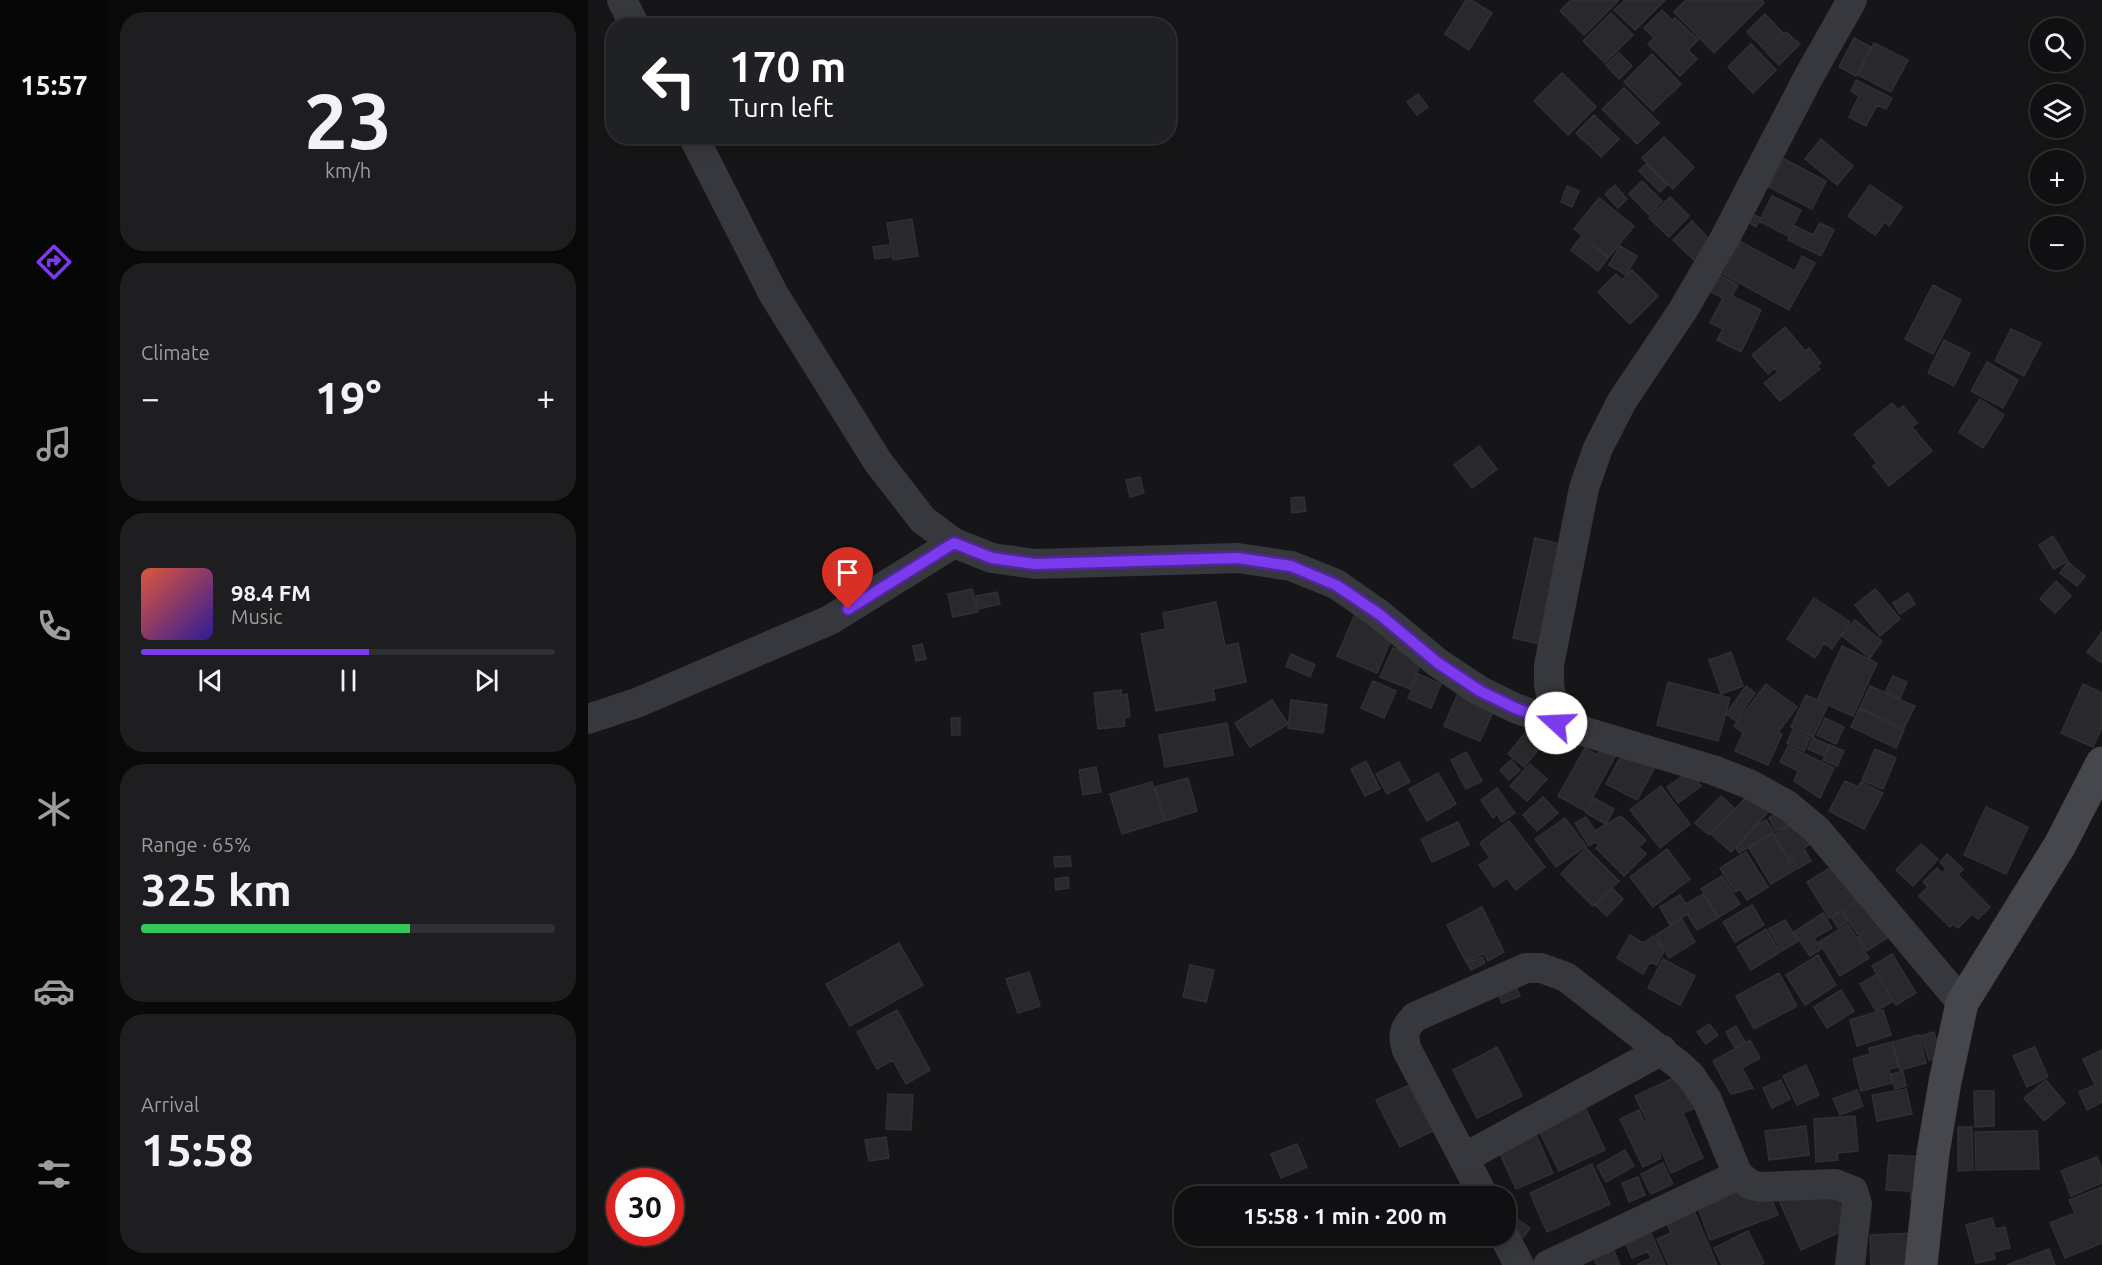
<!DOCTYPE html>
<meta charset="utf-8">
<style>
:root{--surface:#101012;--page:#1e1e20;--text:#f1f3f6;--muted:#9c9d9f;--line:#303032;--accent:#7c3aed}
body{margin:0;font-family:Ubuntu,sans-serif;background:var(--page);color:var(--text);height:100vh;display:flex;flex-direction:column;font-size:22px;white-space:nowrap}
*{box-sizing:border-box;margin:0}
p{font-size:20px;color:var(--muted)}
.icon{flex:none;width:33px;height:33px;fill:none;stroke:currentColor;stroke-width:2;stroke-linecap:round;stroke-linejoin:round}
.map{position:relative;flex:1;overflow:hidden}
.details{display:flex;flex-direction:column;gap:12px;padding:12px;background:#09090a;width:480px}
.details>*{flex:none}
.top-card{position:absolute;left:18px;top:18px;width:570px;height:126px;border-radius:24px;box-shadow:0 3px 15px #0003,0 0 0 2px var(--line);background:#202124;color:#fff;overflow:hidden}
.fabs{position:absolute;left:1442px;top:18px;display:grid;gap:12px}
.fabs a{display:grid;place-items:center;width:54px;height:54px;border-radius:50%;background:var(--surface);box-shadow:0 3px 15px #0003,0 0 0 2px var(--line);font-size:30px}
.speed{position:absolute;left:18px;top:1168px;display:flex;gap:12px;font-size:30px;font-weight:700;text-align:center}
.speed>*{display:grid;place-content:center;width:78px;height:78px;border-radius:50%;background:var(--surface);box-shadow:0 3px 15px #0003,0 0 0 2px var(--line);line-height:1}
.speed .limit{border:9px solid #d22;background:#fff;color:#111}
.pin{position:absolute;display:grid;place-items:center;width:51px;height:51px;color:#fff;margin:-62px -26px;border-radius:50% 50% 50% 0;rotate:-45deg;box-shadow:0 0 6px #0007}
.pin .icon{rotate:45deg}
.me{position:absolute;width:66px;margin:-33px;rotate:290deg;stroke-linejoin:round;filter:drop-shadow(0 0 4px #0008)}
.turn{display:flex;align-items:center;gap:21px;height:126px;padding:0 24px;font-size:27px}
.turn .icon{width:78px;height:78px;stroke-width:2.5}
.turn b{display:block;font-size:42px;line-height:51px}
.big{font-size:45px;font-weight:700;line-height:1.1}
.details .card{flex:1;display:flex;flex-direction:column;justify-content:center;gap:9px;min-width:0;padding:0 21px;border-radius:24px;background:var(--page)}
.details .dial{align-items:center;gap:0}
.dial b{font-size:78px;line-height:1}
.song{display:flex;align-items:center;gap:18px}
.cover{width:72px;height:72px;border-radius:9px;background:linear-gradient(135deg,hsl(10 70% 55%),hsl(250 70% 35%))}
.played{height:6px;border-radius:3px;background:linear-gradient(90deg,var(--accent) 55%,var(--line) 55%)}
.keys{display:flex;justify-content:space-around;direction:ltr}
.heat{display:flex;justify-content:space-between;align-items:center;font-size:33px;direction:ltr}
.charge{height:9px;border-radius:4px;background:linear-gradient(90deg,#34c759 65%,var(--line) 0)}
.trip{position:absolute;left:586px;top:1186px;width:342px;height:60px;border-radius:24px;background:var(--surface);box-shadow:0 3px 15px #0003,0 0 0 2px var(--line);font-weight:700;line-height:60px;text-align:center}
main{display:flex;flex:1;min-height:0}
.tabs{display:flex;flex-direction:column;width:108px;justify-content:space-around;align-items:center;background:#060607;color:var(--muted)}
.tabs .icon{width:42px;height:42px}
.tabs .current{color:var(--accent)}
.tabs b{font-size:27px;color:var(--text)}
.map>svg:first-child{display:block}
.building{fill:#29292c;stroke:#303034;stroke-width:1.5}
.lines{fill:none;stroke-linecap:round;stroke-linejoin:round}
.street{stroke:#37383d;stroke-width:30}
.secondary{stroke:#45474d;stroke-width:33}
.route-casing{stroke:#51269a;stroke-width:15}
.route{stroke:#7c3aed;stroke-width:10}
</style>
<main>
<nav class="tabs">
<b>15:57</b>
<svg class="icon current" aria-label="directions" viewBox="0 0 24 24"><path d="M12 3l9 9-9 9-9-9zM9 14v-3h6M13 9l2 2-2 2"/></svg>
<svg class="icon" aria-label="music" viewBox="0 0 24 24"><path d="M9 18V5l10-2v13"/><circle cx="6" cy="18" r="3"/><circle cx="16" cy="16" r="3"/></svg>
<svg class="icon" aria-label="phone" viewBox="0 0 24 24"><path d="M5 4h4l2 5-3 2q2 4 5 5l2-3 5 2v4C11 20 4 13 5 4z"/></svg>
<svg class="icon" aria-label="climate" viewBox="0 0 24 24"><path d="M12 3v18M4 7l16 10M4 17L20 7"/></svg>
<svg class="icon" aria-label="car" viewBox="0 0 24 24"><path d="M5 17H2v-5l4-1 3-4h7l3 4 3 1v5h-3M9 17h6M6 11h13"/><circle cx="7" cy="17" r="2"/><circle cx="17" cy="17" r="2"/></svg>
<svg class="icon" aria-label="filters" viewBox="0 0 24 24"><path d="M4 7h16M4 17h16"/><circle cx="9" cy="7" r="2"/><circle cx="15" cy="17" r="2"/></svg>
</nav>
<section class="details">
<div class="card dial"><b>23</b><p>km/h</p></div>
<div class="card"><p>Climate</p>
<div class="heat"><a>−</a><b class="big">19°</b><a>+</a></div>
</div>
<div class="card">
<div class="song"><i class="cover"></i><div><b>98.4 FM</b><p>Music</p></div></div>
<div class="played"></div>
<div class="keys"><svg class="icon" aria-label="previous" viewBox="0 0 24 24"><path d="M18 5L8 12l10 7zM5 5v14"/></svg><svg class="icon" aria-label="pause" viewBox="0 0 24 24"><path d="M8 5v14M16 5v14"/></svg><svg class="icon" aria-label="next" viewBox="0 0 24 24"><path d="M6 5l10 7-10 7zM19 5v14"/></svg></div>
</div>
<div class="card"><p>Range · 65%</p><b class="big">325 km</b><div class="charge"></div></div>
<div class="card"><p>Arrival</p><b class="big">15:58</b></div>
</section>
<div class="map">
<svg width="1514" height="1265" viewBox="0 0 1514 1265">
<rect width="100%" height="100%" fill="#161618"/>
<!-- building -->
<path class="building" d="M878 0H883L904 13 881 50 857 34Z
M983 0H1028L1030 1 996 35 972 11Z
M1037 0H1077L1047 30 1026 10Z
M1098 0H1174L1176 3 1126 53 1086 12Z
M1074 10 1084 20 1087 18 1110 40 1100 50 1109 59 1092 76 1060 44 1066 38 1056 28Z
M1023 13 1045 35 1017 63 995 41Z
M1177 14 1195 33 1177 50 1159 32Z
M1198 32 1212 44 1191 65 1178 52Z
M1266 38 1283 47 1268 76 1251 67Z
M1286 43 1320 60 1303 92 1270 75Z
M1163 44 1188 70 1165 93 1140 67Z
M1031 53 1044 66 1031 79 1018 65Z
M1064 54 1093 84 1065 111 1036 82Z
M974 73 1008 107 980 135 946 101Z
M1268 80 1304 98 1298 109 1289 105 1278 126 1261 117 1271 96 1263 91Z
M1036 88 1071 123 1049 144 1014 109Z
M830 94 840 107 829 115 819 102Z
M1006 115 1031 139 1013 157 988 133Z
M1076 137 1106 167 1085 189 1054 158Z
M1233 139 1265 166 1249 185 1217 159Z
M1196 159 1238 181 1224 209 1181 187Z
M1058 164 1079 185 1072 192 1051 171Z
M1054 181 1074 201 1061 215 1041 194Z
M1027 185 1039 199 1030 208 1017 194Z
M1282 185 1314 207 1301 226 1297 222 1287 235 1260 216Z
M979 186 991 191 984 207 973 202Z
M1184 196 1213 210 1200 236 1171 221 1168 227 1158 221 1162 213 1173 218Z
M1082 197 1101 216 1081 237 1061 218Z
M1011 198 1046 226 1021 257 986 229Z
M324 219 330 256 305 260 299 223Z
M1104 221 1127 245 1109 263 1085 240Z
M1232 223 1246 230 1233 256 1200 240 1207 226 1225 235Z
M993 237 1020 258 1010 271 983 250Z
M1153 242 1207 271 1214 256 1227 263 1201 310 1135 274Z
M301 245 302 257 287 259 285 247Z
M1032 246 1049 256 1038 275 1021 265Z
M1044 270 1070 296 1042 324 1010 292 1028 274 1034 280Z
M1130 274 1150 285 1144 296 1173 310 1153 352 1129 340 1135 329 1122 323 1135 298 1121 291Z
M1345 285 1373 300 1345 354 1317 339Z
M1197 327 1217 351 1221 348 1233 363 1229 366 1232 369 1192 401 1176 383 1190 372 1187 368 1180 374 1164 355Z
M1423 329 1453 343 1436 376 1407 361Z
M1356 340 1382 353 1366 386 1340 373Z
M1399 362 1430 380 1415 408 1383 391Z
M1392 399 1416 415 1395 448 1371 432Z
M1304 403 1310 410 1315 406 1329 423 1324 427 1344 451 1301 486 1285 466 1289 463 1266 434Z
M891 446 909 469 884 488 866 465Z
M552 477 556 493 542 497 538 480Z
M716 497 718 511 704 513 703 498Z
M1465 536 1480 561 1466 569 1451 545Z
M947 538 981 546 959 646 925 638Z
M1480 562 1497 576 1489 586 1472 573Z
M1468 581 1483 596 1467 613 1452 599Z
M384 589 390 612 365 617 360 594Z
M1287 589 1312 619 1292 636 1267 605Z
M409 592 412 604 390 609 388 596Z
M1320 593 1327 604 1312 614 1305 603Z
M1226 598 1262 622 1244 649 1236 643 1227 658 1199 639Z
M628 602 637 646 650 643 658 682 625 689 627 700 568 711 553 634 578 629 575 613Z
M767 614 807 631 789 673 749 656Z
M1267 620 1294 641 1282 658 1254 636Z
M1514 632V663L1499 652Z
M334 644 338 659 328 661 325 646Z
M1254 646 1289 663 1265 716 1229 700Z
M805 648 834 660 822 689 792 677Z
M1143 652 1155 686 1133 694 1121 660Z
M703 654 727 665 722 677 698 666Z
M830 674 853 684 843 708 820 698Z
M1305 676 1319 682 1312 699 1297 692Z
M785 681 808 691 796 718 773 708Z
M1080 682 1142 698 1130 741 1069 725Z
M1178 684 1209 707 1190 732 1194 734 1180 765 1147 751 1155 733 1146 726Z
M1495 684 1514 693V727L1505 747 1473 733Z
M1158 686 1167 693 1148 721 1138 714Z
M1282 686 1327 706 1316 728 1272 708Z
M533 690V695L539 694 542 717 536 718 537 726 510 729 506 693Z
M871 691 907 707 892 741 856 726Z
M1218 695 1240 705 1225 737 1203 727Z
M684 700 700 724 662 747 647 723Z
M703 700 739 705 735 733 700 728Z
M1271 709 1316 730 1308 748 1263 727Z
M363 718H372V735H364Z
M1237 718 1256 727 1248 744 1229 735Z
M639 723 645 755 577 767 571 735Z
M943 726 958 740 936 767 920 754Z
M1205 730 1222 738 1216 751 1199 743Z
M1225 738 1241 745 1236 756 1220 749Z
M1242 745 1256 751 1249 766 1235 760Z
M1200 746 1246 768 1232 798 1206 781 1210 771 1192 762Z
M1013 747 1028 755 997 811 970 796 997 748 1009 755Z
M1037 748 1068 765 1049 800 1018 784Z
M1287 749 1308 758 1295 789 1274 780Z
M878 752 894 781 878 789 863 760Z
M923 760 932 770 921 780 912 770Z
M778 761 792 789 777 796 763 769Z
M811 762 822 782 799 794 788 774Z
M942 764 959 779 939 801 922 786Z
M508 767 513 792 495 795 491 770Z
M1102 771 1113 786 1090 803 1079 787Z
M850 773 868 804 839 821 821 789Z
M600 778 609 811 577 821 567 787Z
M1257 781 1270 787 1273 782 1295 793 1276 829 1241 811Z
M564 782 576 821 534 834 522 794Z
M1073 786 1102 824 1072 848 1042 810Z
M909 788 927 813 914 822 909 814 905 818 893 800Z
M1164 791 1183 809 1143 852 1123 834Z
M1133 796 1146 808 1121 835 1107 823Z
M955 797 970 813 949 831 935 815Z
M1006 798 1026 809 1018 824 998 813Z
M1398 807 1440 827 1418 874 1376 855Z
M1199 808 1207 822 1188 831 1181 818Z
M1033 816 1058 840 1051 847 1058 854 1036 876 1008 848 1011 845 1007 842 1001 846 987 823 998 817 1007 831Z
M977 818 998 846 968 867 947 839Z
M1214 818 1232 838 1200 858 1186 835Z
M1178 820 1186 832 1151 853 1148 848 1169 825Z
M921 821 957 867 928 890 919 878 906 887 891 865 902 858 892 843Z
M870 822 881 845 844 862 833 839Z
M1184 834 1207 870 1183 884 1161 848Z
M1333 844 1350 859 1325 886 1308 870Z
M998 848 1031 881 1005 906 973 874Z
M1079 849 1102 879 1065 907 1042 877Z
M1217 850 1223 861 1209 869 1202 859Z
M1158 852 1180 887 1159 900 1152 889 1147 892 1132 868Z
M1359 854 1375 869 1370 875 1402 907 1390 919 1384 914 1370 928 1365 924 1362 927 1331 896 1340 887 1335 882 1349 868 1354 873 1358 869 1352 862Z
M482 856 483 866 467 867 466 857Z
M1247 865 1269 901 1241 918 1219 882Z
M1134 876 1152 904 1131 917 1113 889Z
M480 877 481 888 468 890 467 879Z
M1024 888 1035 899 1019 916 1007 905Z
M1115 894 1130 918 1109 930 1099 914 1082 925 1072 907 1092 895 1098 904Z
M1279 897 1293 921 1270 935 1255 912Z
M1164 905 1176 925 1147 942 1135 922Z
M894 907 916 952 900 961 896 953 878 962 859 925Z
M1253 911 1260 921 1250 928 1243 917Z
M1235 913 1244 928 1226 938 1233 949 1222 956 1206 932Z
M1094 919 1107 942 1081 958 1068 935Z
M1197 920 1210 941 1194 951 1181 929Z
M1294 923 1302 936 1279 951 1270 937Z
M1260 924 1281 958 1252 976 1231 942Z
M1178 929 1192 952 1163 970 1149 947Z
M1042 935 1055 943 1066 936 1076 951 1069 965 1062 962 1055 974 1029 958Z
M311 943 335 985 262 1026 238 984Z
M1304 954 1328 993 1308 1005 1284 966Z
M1230 955 1248 985 1217 1005 1198 975Z
M894 957 897 963 883 970 879 963Z
M1075 959 1107 976 1092 1005 1060 988Z
M602 965 626 970 618 1002 595 997Z
M441 972 452 1006 430 1013 418 979Z
M1191 973 1209 1006 1166 1029 1148 996Z
M1289 974 1305 1001 1288 1011 1272 984Z
M926 982 932 996 914 1003 908 989Z
M1253 990 1266 1011 1239 1028 1226 1007Z
M309 1010 342 1070 318 1084 305 1060 289 1069 269 1032Z
M1295 1010 1303 1035 1269 1046 1262 1020Z
M1121 1024 1130 1035 1118 1044 1109 1032Z
M1148 1026 1157 1042 1147 1048 1138 1032Z
M1346 1032 1353 1057 1341 1060 1333 1036Z
M1331 1035 1338 1063 1312 1070 1305 1042Z
M1162 1040 1172 1058 1154 1068 1165 1088 1143 1094 1125 1061Z
M1304 1042 1310 1067 1301 1069 1304 1083 1273 1091 1265 1059 1282 1054 1281 1048Z
M909 1047 934 1096 889 1118 865 1070Z
M1447 1047 1460 1077 1439 1087 1425 1056Z
M1514 1050V1102L1499 1110 1491 1092 1507 1085 1495 1059Z
M1218 1065 1231 1095 1209 1105 1195 1076Z
M1315 1071 1318 1086 1307 1089 1303 1074Z
M1096 1073 1112 1106 1095 1113 1115 1158 1083 1173 1073 1150 1071 1151 1073 1158 1055 1167 1032 1119 1051 1110 1056 1122 1059 1121 1047 1096Z
M1193 1080 1202 1099 1184 1108 1175 1088Z
M1458 1080 1477 1103 1456 1121 1436 1098Z
M830 1081 853 1127 812 1147 788 1100Z
M1318 1089 1324 1114 1289 1121 1284 1095Z
M1269 1090 1275 1106 1252 1115 1245 1099Z
M1386 1091H1406V1126L1387 1127Z
M300 1094 325 1095 323 1130 298 1129Z
M995 1103 1017 1150 971 1171 948 1124Z
M1267 1116 1270 1151 1249 1153 1250 1160 1228 1162 1226 1119Z
M1218 1126 1221 1155 1181 1160 1177 1131Z
M1370 1127H1384L1385 1170 1370 1171Z
M946 1130 965 1173 928 1189 909 1147Z
M1449 1131 1451 1169 1388 1170 1387 1132Z
M298 1137 301 1158 281 1161 277 1140Z
M709 1144 719 1167 693 1178 683 1154Z
M1037 1150 1046 1166 1018 1182 1009 1166Z
M1301 1155 1341 1157 1338 1201 1323 1200V1191L1298 1190Z
M1509 1157 1514 1169V1183L1483 1196 1473 1171Z
M1075 1163 1085 1184 1063 1194 1053 1174Z
M1004 1164 1022 1204 959 1232 942 1193Z
M1050 1177 1057 1195 1041 1202 1034 1183Z
M1153 1183 1180 1189 1190 1215 1122 1240 1107 1200Z
M1514 1187V1243L1477 1258 1462 1223 1487 1213 1481 1200Z
M1249 1192 1258 1229 1213 1250 1189 1195Z
M1105 1208 1129 1265H1081L1069 1239 1083 1233 1077 1219Z
M920 1213 942 1228 935 1238 918 1226V1216Z
M1404 1218 1407 1229 1417 1227 1422 1248 1405 1252 1407 1259 1388 1263 1378 1225Z
M1061 1229 1077 1265H1049L1063 1258 1060 1251 1044 1258 1037 1242Z
M1160 1231 1176 1263 1172 1265H1134L1126 1248Z
M1327 1233 1328 1265H1283L1282 1235Z
M1024 1246 1032 1265H1009L1004 1254Z
M1461 1249 1467 1265H1419Z"/>
<g class="lines">
<!-- street -->
<path class="street" d="M34 0 47 26
M105 136 186 295 290 462 335 520 366 543 404 558 447 564 650 558 703 566 748 584 791 614 850 663 892 691 927 708 968 723 1125 770 1161 784 1199 805 1229 830 1374 1003
M0 719 51 702 242 620 366 543
M968 723 961 684V665L996 488 1010 448 1034 401 1095 310 1137 238 1221 76 1264 0
M876 1158 1074 1050
M896 1197 819 1050C814 1035 816 1028 827 1017L938 968H953L978 977 1091 1065 1102 1075 1119 1100 1150 1175 1163 1185 1174 1187 1247 1184 1265 1191 1269 1204 1262 1265
M916 1236 931 1265
M960 1265 1150 1175"/>
<!-- secondary -->
<path class="secondary" d="M1333 1265 1345 1153 1357 1082 1374 1003 1472 845 1514 763"/>
</g>
<g class="lines">
<defs>
<path id="route" d="M260 609 366 543 404 558 447 564 650 558 703 566 748 585 791 614 850 663 892 691 927 708 968 723"/>
</defs>
<!-- route casing -->
<use href="#route" class="route-casing"/>
<!-- route -->
<use href="#route" class="route"/>
</g>
</svg>
<div class="fabs">
<a><svg class="icon" aria-label="search" viewBox="0 0 24 24"><circle cx="10" cy="10" r="6"/><path d="M15 15l6 6"/></svg></a>
<a><svg class="icon" aria-label="layers" viewBox="0 0 24 24"><path d="M12 4l9 5-9 5-9-5zM3 14l9 5 9-5"/></svg></a>
<a>+</a>
<a>−</a>
</div>
<div class="speed"><div class="limit">30</div></div>
<div class="pin" style="left:260px;top:609px;background:#d93025"><svg class="icon" aria-label="arrive" viewBox="0 0 24 24"><path d="M6 21V4h12l-3 4 3 4H6"/></svg></div>
<svg class="me" style="left:968px;top:723px" viewBox="-20 -20 40 40"><circle r="19" fill="#fff"/><path d="M0-13L10 11 0 6-10 11z" fill="#7c3aed"/></svg>
<div class="trip">15:58 · 1 min · 200 m</div>
<div class="top-card">
<div class="turn"><svg class="icon" aria-label="left" viewBox="0 0 24 24"><path d="M17 20v-9H6M10 6l-5 5 5 5"/></svg><div><b>170 m</b>Turn left</div></div>
</div>
</div>
</main>
